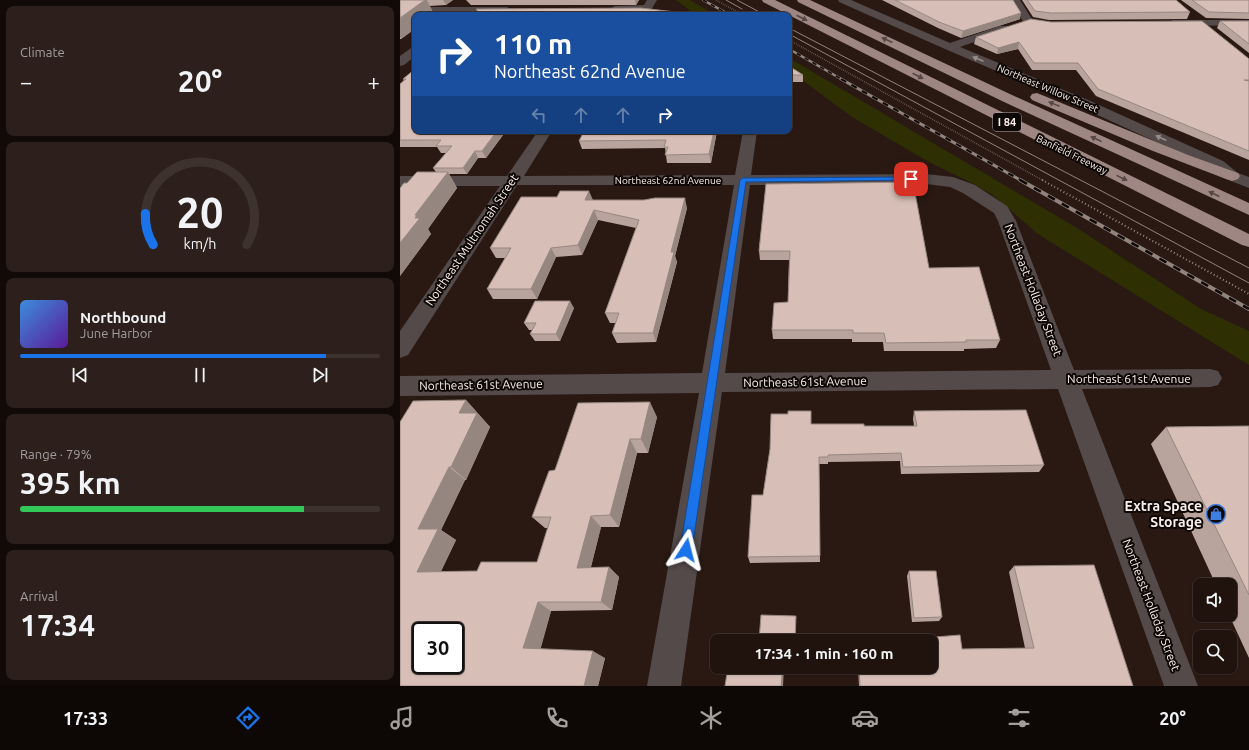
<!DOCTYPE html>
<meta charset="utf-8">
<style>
:root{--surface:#20130e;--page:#2d201c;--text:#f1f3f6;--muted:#a29e9e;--line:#3d322e;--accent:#1a73e8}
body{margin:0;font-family:Ubuntu,sans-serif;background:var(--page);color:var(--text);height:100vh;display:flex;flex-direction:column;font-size:15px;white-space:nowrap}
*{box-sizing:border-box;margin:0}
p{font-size:13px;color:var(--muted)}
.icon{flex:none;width:22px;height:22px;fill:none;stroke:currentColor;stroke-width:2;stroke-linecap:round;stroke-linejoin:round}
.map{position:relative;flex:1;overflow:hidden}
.details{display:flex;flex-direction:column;gap:6px;padding:6px;background:#120a08;width:400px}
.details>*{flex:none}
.banner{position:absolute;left:12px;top:12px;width:380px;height:122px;border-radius:8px;box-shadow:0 1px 3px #0004,0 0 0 1px var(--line);background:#1a4fa0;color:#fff;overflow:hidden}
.buttons{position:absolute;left:793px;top:578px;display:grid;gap:8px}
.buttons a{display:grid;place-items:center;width:44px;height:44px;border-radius:8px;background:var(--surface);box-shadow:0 1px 3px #0004,0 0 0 1px var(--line);font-size:20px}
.speed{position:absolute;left:12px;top:622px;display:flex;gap:8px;font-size:20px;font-weight:700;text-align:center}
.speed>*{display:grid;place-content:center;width:52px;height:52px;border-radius:50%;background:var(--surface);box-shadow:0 1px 3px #0004,0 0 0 1px var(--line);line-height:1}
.speed .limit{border:2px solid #111;border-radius:6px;background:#fff;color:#111}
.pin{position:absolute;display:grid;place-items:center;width:34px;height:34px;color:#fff;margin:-17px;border-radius:8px;box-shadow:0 2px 6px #0006}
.me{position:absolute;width:44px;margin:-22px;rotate:9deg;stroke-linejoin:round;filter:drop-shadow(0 0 3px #0008)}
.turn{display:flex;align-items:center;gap:14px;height:84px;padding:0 16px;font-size:18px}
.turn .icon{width:52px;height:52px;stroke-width:2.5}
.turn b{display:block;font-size:28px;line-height:34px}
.lanes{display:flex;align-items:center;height:38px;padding:0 16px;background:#0003;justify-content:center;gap:20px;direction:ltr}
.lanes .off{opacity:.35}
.big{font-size:30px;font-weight:700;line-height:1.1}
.details .widget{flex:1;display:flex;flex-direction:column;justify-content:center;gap:6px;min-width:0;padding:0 14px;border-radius:8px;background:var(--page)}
.details .dial{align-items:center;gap:0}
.dial svg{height:104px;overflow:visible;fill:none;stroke:var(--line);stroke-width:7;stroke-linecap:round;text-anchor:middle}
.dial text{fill:var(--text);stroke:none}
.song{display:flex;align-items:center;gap:12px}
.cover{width:48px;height:48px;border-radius:6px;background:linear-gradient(135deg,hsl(210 70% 55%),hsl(270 70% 35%))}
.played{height:4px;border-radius:2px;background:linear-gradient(90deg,var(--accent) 85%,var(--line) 85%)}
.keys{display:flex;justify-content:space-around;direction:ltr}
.heat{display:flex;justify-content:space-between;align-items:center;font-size:22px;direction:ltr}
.charge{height:6px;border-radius:3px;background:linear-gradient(90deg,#34c759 79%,var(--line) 0)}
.trip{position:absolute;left:310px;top:634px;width:228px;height:40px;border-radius:8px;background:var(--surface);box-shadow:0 1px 3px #0004,0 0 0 1px var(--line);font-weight:700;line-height:40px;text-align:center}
.menu{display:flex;height:64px;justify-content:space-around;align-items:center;background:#0d0806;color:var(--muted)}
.menu .icon{width:28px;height:28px}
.menu .current{color:var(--accent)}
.menu b{font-size:18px;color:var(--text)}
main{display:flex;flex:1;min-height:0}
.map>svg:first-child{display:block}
.green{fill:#2e3004}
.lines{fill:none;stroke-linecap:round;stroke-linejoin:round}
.path-far1{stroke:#978883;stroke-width:1.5;stroke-dasharray:0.5 1.5;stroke-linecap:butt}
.path{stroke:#978883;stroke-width:2;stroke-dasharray:1 2.5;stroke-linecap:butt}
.minor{fill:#534a49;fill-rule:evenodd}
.highway{fill:#9e8683;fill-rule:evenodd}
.tram{stroke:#91837d;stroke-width:1}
.rail-far2-casing{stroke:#91837d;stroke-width:2.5}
.rail-far1-casing{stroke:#91837d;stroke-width:3}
.rail-casing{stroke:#91837d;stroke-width:4}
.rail-far2{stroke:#0d0705;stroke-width:1.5;stroke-dasharray:4.5;stroke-linecap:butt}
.rail-far1{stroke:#0d0705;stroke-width:2;stroke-dasharray:6;stroke-linecap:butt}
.rail{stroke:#0d0705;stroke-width:2.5;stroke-dasharray:8;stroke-linecap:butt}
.wall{fill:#b9a49d}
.shaded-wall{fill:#968680}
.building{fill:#d7bfb7;stroke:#968680;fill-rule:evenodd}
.oneway{fill:#564644}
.oneway2{fill:#968c89}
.route{fill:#1a73e8;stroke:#114b97}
.labels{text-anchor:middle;stroke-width:4;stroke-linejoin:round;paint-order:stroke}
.far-street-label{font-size:10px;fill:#faeee9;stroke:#0d0705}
.shield{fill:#0d0705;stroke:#b3a9a5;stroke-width:1}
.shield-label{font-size:11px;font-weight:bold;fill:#faeee9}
.street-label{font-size:12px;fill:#faeee9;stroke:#0d0705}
.near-poi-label{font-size:14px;font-weight:bold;fill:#faeee9;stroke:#0d0705;text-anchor:end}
</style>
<main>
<section class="details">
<div class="widget"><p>Climate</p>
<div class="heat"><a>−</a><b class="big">20°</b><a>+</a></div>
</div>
<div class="widget dial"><svg viewBox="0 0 100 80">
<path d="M14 69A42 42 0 1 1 86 69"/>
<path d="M14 69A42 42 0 0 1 8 45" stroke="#1a73e8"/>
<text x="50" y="56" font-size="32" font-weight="700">20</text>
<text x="50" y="72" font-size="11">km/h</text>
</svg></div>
<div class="widget">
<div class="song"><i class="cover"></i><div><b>Northbound</b><p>June Harbor</p></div></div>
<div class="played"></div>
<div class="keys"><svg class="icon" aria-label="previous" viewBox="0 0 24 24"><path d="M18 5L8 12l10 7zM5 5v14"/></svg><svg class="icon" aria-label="pause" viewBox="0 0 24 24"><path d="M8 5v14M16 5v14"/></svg><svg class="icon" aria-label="next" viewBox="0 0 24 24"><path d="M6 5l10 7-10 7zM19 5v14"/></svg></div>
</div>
<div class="widget"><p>Range · 79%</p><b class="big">395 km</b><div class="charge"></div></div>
<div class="widget"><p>Arrival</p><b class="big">17:34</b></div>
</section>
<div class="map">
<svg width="849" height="686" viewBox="0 0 849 686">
<rect width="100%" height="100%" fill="#2a1913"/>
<!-- green -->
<path class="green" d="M276 0H290L315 15H296Z
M389 58 677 228 801 309 849 331V365L638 234 593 195 572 183 529 162 452 117 405 82 389 72Z"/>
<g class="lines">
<!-- path-far1 -->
<path class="path-far1" d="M316 0 343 15
M389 40 644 181"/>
<!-- path -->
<path class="path" d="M642 180 849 294"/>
<!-- minor -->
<path class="minor" d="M247 0H257L251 10 215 12 210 9 215 6 244 5Z
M438 0H451L550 43 600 26H608L609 28 608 30 560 47 688 100 823 161 838 173 849 177V188L826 179 811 167 678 106 545 49 439 2Z
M610 0H620L633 21 632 23H624Z
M0 7H107L112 10 107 13H0Z
M773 20H849V26L769 25 768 23Z
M15 46V56L4 65 0 66V56L11 48Z
M138 131H152L124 176 335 175 343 131H357L351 175 526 174 553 177 575 185 607 206 616 221 674 370 810 369 818 371 822 378 818 385 810 387 682 389 798 686H764L658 389 322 392 281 686H247L299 393 0 396V376L302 373 334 185H117L8 355 0 358V331L100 186H0V176H107ZM526 184 550 187 563 193 594 213 598 221 651 370 325 373 350 185Z"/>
<!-- highway -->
<path class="highway" d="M362 0H375L849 234V247L842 245 363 2Z
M397 0H410L612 95 849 203V215L602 101 398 2Z
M637 93 788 155 838 173 840 176 838 179 832 181 826 179 753 151 632 100 630 97 632 94Z"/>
<!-- tram -->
<path class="tram" d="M326 0 342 9
M337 0 365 15
M389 28 849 268
M389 34 849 283"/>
<defs>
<path id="rail-far2" d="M303 0 330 15
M389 49 443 80"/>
<path id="rail-far1" d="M441 79 622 181"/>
<path id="rail" d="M620 180 849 309"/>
</defs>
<!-- rail-far2 casing -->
<use href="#rail-far2" class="rail-far2-casing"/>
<!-- rail-far1 casing -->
<use href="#rail-far1" class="rail-far1-casing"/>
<!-- rail casing -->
<use href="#rail" class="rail-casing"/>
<!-- rail-far2 -->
<use href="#rail-far2" class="rail-far2"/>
<!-- rail-far1 -->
<use href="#rail-far1" class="rail-far1"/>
<!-- rail -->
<use href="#rail" class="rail"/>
</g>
<!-- wall -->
<path class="wall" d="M0 0H53L46 5 29 6 34 14 1 39H0Z
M66 0H239L236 5H71Z
M482 0H613L620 19 561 38 538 28Z
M622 0H776L790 12 787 19 649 20 633 17Z
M781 0H849V19L806 18Z
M820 21H849V53L817 28Z
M576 37 849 59V160L696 96 676 70H632L618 49 597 54 574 44Z
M389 66 403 75V82H389Z
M15 69V131H106L86 158H78L67 174H49L57 188 28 229 31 234 0 276V188L7 183 36 172 33 168 46 153H41L37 147H0V84L4 80 3 79Z
M317 131 311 163H267L265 148 182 149 179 141Z
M366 184 529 268 600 340 596 348 564 349V351H484L483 342H452V339H373L372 330 388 302 389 260H360L359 251Z
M193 200 287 208 275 256 277 262 256 342 217 343 212 333 216 323H210L205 313 236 228 198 220 182 255 156 257 137 299H93L87 289 105 258H96L90 248Z
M174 308 160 341H135L130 334 133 330H129L124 323Z
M66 400 90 427 66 480H65L41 530 56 540 41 571H77L137 562 148 528H145L132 517 155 470 257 417 248 453H237L219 527H201L191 567H209L219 577 212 610 151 611 140 649 205 658 198 686H0V422Z
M514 411 644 465 639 472 501 474 500 461 428 462V464H419L420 562 350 563 348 557 363 495 388 414 411 424 464 426H514L513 419Z
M849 426V658L829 615H830V585H816L751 444 766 427Z
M614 566 733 686H459L458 667H531L534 662 531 642 535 637 562 649 625 648 609 572Z
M509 571 542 617 539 621 512 622 507 576Z"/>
<!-- shaded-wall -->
<path class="shaded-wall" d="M25 0H27L34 14 33 15H15V29L1 39 0 37V18Z
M43 0H53L46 5Z
M235 0H239L236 5Z
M621 13 620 19 561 38 563 31Z
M619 42 618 49 597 54 598 48Z
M97 131H106L86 158 82 151Z
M314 131H317L311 163 309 154Z
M75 151 78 158 67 174 63 168Z
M48 172 57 188 28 229 31 234 0 276V243L15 218V215Z
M189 191 193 200H185Z
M285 198 287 208 275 256 277 262 256 342 253 333 271 252Z
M194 210 198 220 182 255 178 245Z
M151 248 156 257 137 299 131 289Z
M170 301 174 308 160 341 156 334Z
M66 400 90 427 66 480 51 467 59 413Z
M250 402 257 417 248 453 241 439Z
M230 439 237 453 219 527 210 515Z
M49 467 65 480 41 530 56 540 36 582 17 572 18 529Z
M191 516 201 527 188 578 177 568Z
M209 567 219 577 212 610 201 602Z
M138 602 151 611 139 655 123 648Z
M396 616V641H395Z
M193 651 205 658 198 686H184Z
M383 667H384L383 686H381Z"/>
<!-- building -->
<path class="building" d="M0 0H25L0 18Z
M495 0H613L621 13 563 31 539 22Z
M627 0H776L790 12 651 13 635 11Z
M792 0H849V13L809 12Z
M241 8 302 15H77L79 13 76 9Z
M631 19 651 22 802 21 848 58 849 59V80H844L849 81V151L698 89 678 63H634L619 42 598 48 576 37Z
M820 21H849V44Z
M389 66 403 75H389Z
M15 69V131H97L82 151H75L63 168H33L52 146H36L41 140H0V84L6 79H3Z
M184 131H314L309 154 265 155 268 147H264L266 140 179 141Z
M17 172H48L15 215H17L15 218H20L0 243V188L4 183H7Z
M513 182 529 268 579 267 600 340H566V342L486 343 484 333H453V330H372L374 303 388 302 390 251H359L366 184Z
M160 191H189L185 200H244L255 198H285L271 252H274L253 333H212L219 313H205L239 220 194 210 178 245 151 248 131 289H87L111 248H90L121 197H157Z
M135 301H170L156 334H130L136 323H124Z
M66 400 59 413H77L51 467H49L18 529H38L17 572 77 571 81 562H137L151 517H132L149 471 155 470 178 403 250 402 241 439H230L210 515 191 516 177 568 209 567 201 602H138L123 648 193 651 184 686H0V422L13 401ZM21 631H55V665H21Z
M626 410 644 465 503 467 501 453 428 455V457H419L420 556 348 557 352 495H363L370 449 371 414H388V411H411V424H464V426H517L514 411Z
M849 426V595L766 427Z
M694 565 733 686H460L459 667H531V662L538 661 535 637 560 635 562 649 634 648 614 566Z
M509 571H536L542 617 514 618Z
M361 615 396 616 395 641H359Z
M328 667H383L381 686H325Z"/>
<!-- one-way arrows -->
<defs><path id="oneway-solid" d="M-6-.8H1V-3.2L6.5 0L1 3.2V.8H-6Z"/></defs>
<g class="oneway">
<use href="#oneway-solid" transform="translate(402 18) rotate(27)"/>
<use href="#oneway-solid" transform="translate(487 40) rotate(-155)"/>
<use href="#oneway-solid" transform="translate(518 76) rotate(27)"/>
<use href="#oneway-solid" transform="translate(654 104) rotate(-158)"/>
<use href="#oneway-solid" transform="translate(696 139) rotate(-155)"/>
<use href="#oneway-solid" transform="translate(722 178) rotate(26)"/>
<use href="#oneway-solid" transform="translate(814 194) rotate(-155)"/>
</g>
<g class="oneway2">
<use href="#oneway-solid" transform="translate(578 59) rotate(-157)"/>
<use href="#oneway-solid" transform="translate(761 138) rotate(-155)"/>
</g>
<!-- route -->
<path class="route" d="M511 177 513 178V180L346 182 292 550 290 554 286 556 282 554 280 550 340 180 343 178Z"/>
<!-- icons -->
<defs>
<symbol id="shop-ring" viewBox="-11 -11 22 22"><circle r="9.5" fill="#0d0705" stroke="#3f7fe0" stroke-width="1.5"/><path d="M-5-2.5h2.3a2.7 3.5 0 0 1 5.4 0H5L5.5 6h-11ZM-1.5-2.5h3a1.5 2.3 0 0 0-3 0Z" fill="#3f7fe0"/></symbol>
</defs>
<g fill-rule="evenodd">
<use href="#shop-ring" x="805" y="503" width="22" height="22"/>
</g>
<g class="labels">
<!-- far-street labels -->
<g class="far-street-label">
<text transform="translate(648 88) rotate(23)" y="4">Northeast Willow Street</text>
<text transform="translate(672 154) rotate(26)" y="4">Banfield Freeway</text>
<text x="268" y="184">Northeast 62nd Avenue</text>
</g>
<!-- shield labels -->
<rect class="shield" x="593" y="113" width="28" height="18" rx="3"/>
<g class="shield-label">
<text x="607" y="126">I 84</text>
</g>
<!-- street labels -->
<g class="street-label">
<text transform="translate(72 240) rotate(-56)" y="4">Northeast Multnomah Street</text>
<text transform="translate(633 290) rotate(69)" y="4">Northeast Holladay Street</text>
<text x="729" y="383">Northeast 61st Avenue</text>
<text transform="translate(405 382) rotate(-1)" y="4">Northeast 61st Avenue</text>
<text transform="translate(81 385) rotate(-1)" y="4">Northeast 61st Avenue</text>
<text transform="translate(751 605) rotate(69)" y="4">Northeast Holladay Street</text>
</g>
<!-- near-poi labels -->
<g class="near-poi-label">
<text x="802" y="511">Extra Space<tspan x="802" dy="16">Storage</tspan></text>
</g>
</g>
</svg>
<div class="buttons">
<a><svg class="icon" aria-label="sound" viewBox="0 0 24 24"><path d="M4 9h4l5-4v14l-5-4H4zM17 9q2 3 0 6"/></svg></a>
<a><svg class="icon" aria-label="search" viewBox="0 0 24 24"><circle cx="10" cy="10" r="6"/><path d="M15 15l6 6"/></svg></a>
</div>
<div class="speed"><div class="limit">30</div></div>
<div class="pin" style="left:511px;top:179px;background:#d93025"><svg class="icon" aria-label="arrive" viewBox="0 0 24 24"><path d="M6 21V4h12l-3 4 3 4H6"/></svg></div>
<svg class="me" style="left:286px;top:550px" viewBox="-20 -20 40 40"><path d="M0-17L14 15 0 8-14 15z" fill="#1a73e8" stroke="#fff" stroke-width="4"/></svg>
<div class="trip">17:34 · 1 min · 160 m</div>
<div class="banner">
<div class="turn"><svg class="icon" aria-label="right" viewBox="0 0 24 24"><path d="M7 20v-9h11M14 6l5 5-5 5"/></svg><div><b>110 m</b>Northeast 62nd Avenue</div></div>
<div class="lanes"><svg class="icon off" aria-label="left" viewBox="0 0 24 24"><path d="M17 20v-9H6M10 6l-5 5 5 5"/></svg><svg class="icon off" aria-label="ahead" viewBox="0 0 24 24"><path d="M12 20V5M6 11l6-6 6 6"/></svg><svg class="icon off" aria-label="ahead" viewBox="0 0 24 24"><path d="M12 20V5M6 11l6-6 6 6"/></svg><svg class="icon" aria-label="right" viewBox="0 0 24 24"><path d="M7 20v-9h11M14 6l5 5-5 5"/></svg></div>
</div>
</div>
</main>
<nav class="menu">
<b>17:33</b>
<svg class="icon current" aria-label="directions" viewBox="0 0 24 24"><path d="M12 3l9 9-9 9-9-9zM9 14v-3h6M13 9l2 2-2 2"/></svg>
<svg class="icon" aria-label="music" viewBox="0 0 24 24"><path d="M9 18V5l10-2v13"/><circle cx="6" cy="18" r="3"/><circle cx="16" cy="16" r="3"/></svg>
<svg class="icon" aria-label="phone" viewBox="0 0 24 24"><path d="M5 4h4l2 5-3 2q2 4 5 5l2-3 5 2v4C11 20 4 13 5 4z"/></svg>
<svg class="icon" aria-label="climate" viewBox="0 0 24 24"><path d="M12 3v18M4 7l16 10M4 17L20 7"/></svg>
<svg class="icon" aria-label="car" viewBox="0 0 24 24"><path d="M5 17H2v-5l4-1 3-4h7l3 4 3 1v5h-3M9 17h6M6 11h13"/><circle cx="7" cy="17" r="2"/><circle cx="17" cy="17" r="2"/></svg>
<svg class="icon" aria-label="filters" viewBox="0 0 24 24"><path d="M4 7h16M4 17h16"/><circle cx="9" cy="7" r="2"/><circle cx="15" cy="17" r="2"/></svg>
<b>20°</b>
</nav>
